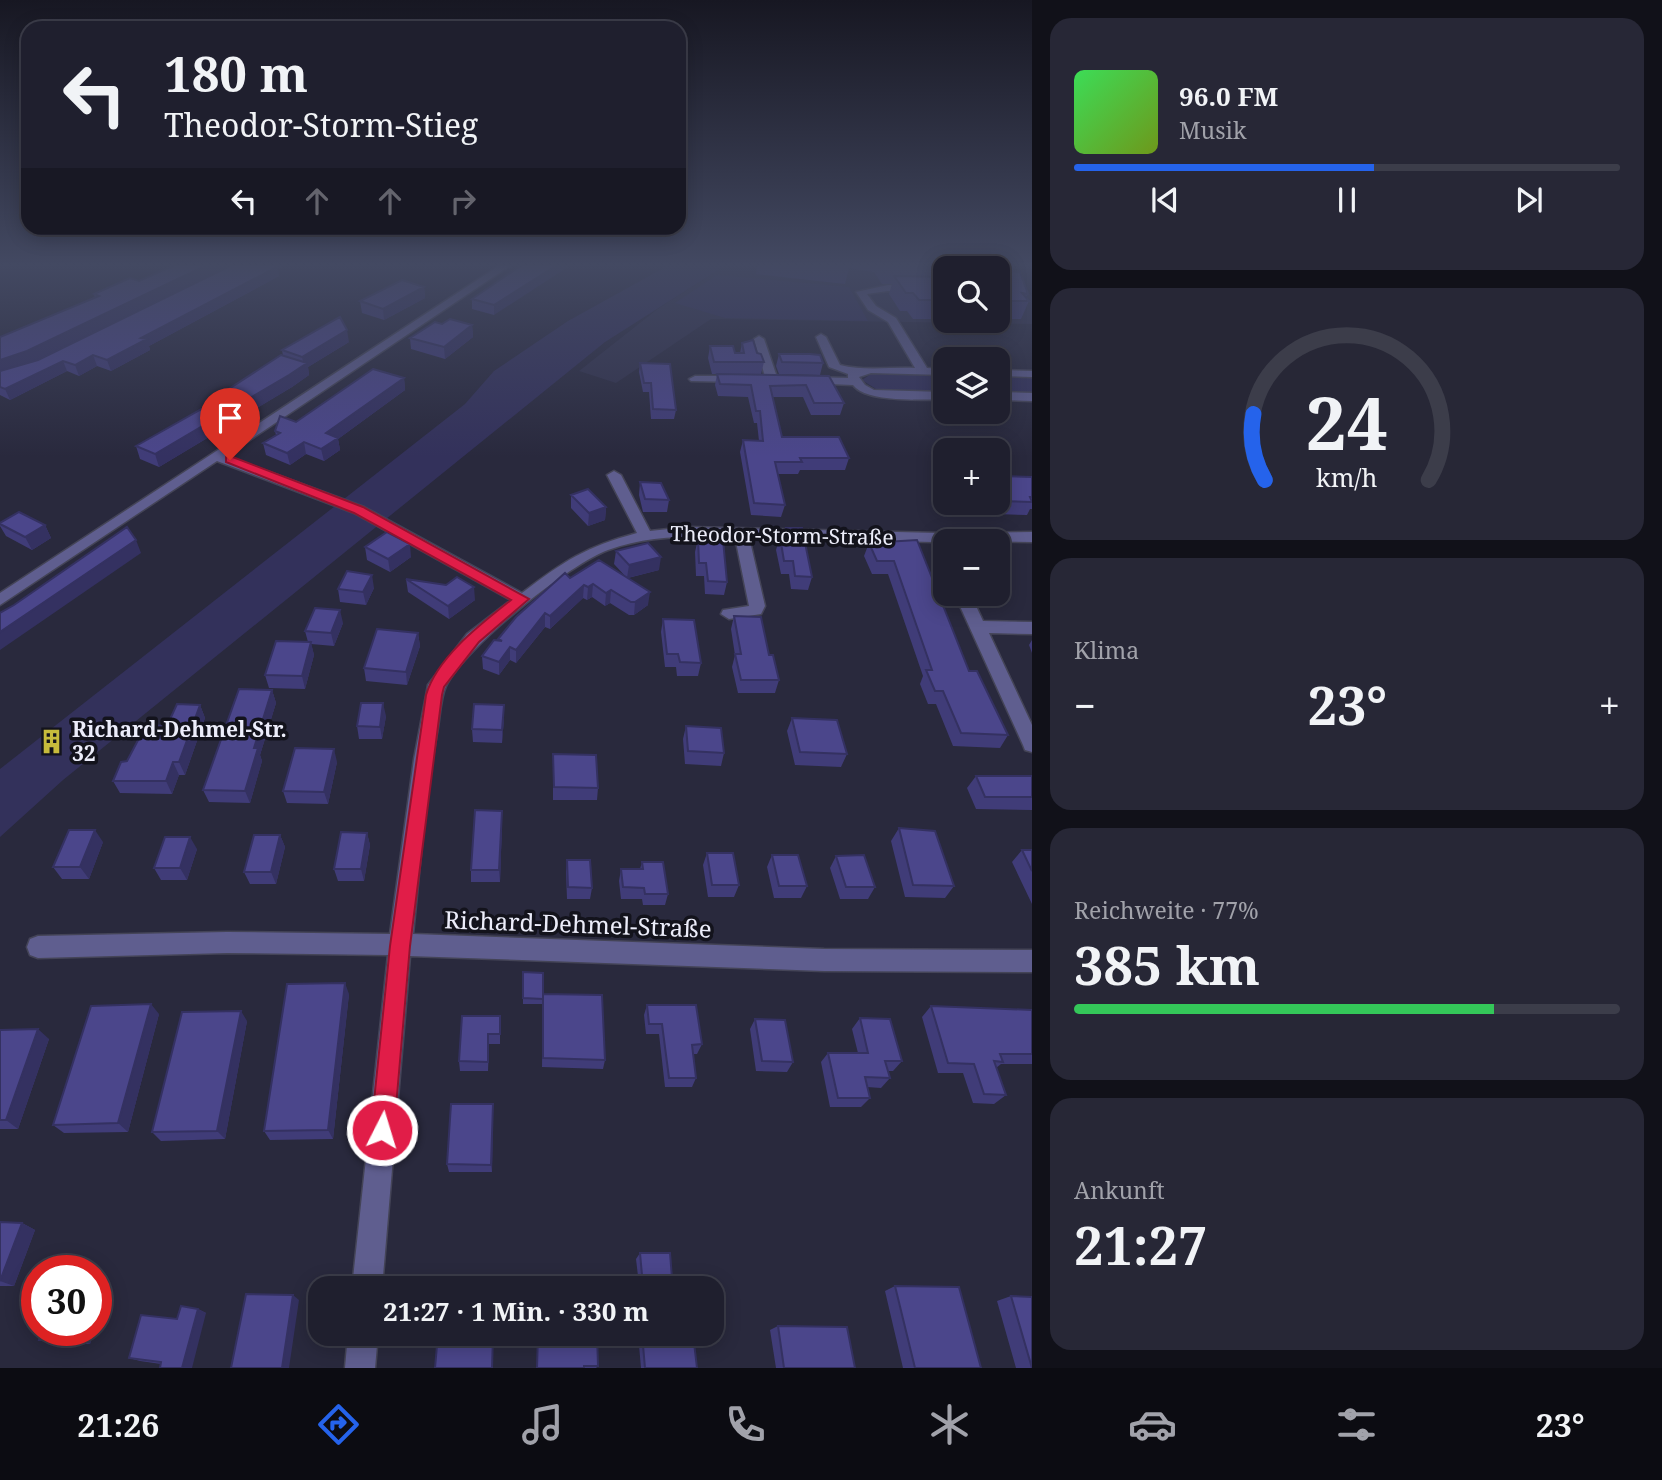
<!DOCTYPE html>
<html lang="de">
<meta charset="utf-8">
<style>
:root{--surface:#1f1f2e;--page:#272736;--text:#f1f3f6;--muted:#a1a2aa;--line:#3c3d4a;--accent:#2563eb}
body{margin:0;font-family:"Noto Serif",serif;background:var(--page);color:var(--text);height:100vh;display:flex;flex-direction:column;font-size:26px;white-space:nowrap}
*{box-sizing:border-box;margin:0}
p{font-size:23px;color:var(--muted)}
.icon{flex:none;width:38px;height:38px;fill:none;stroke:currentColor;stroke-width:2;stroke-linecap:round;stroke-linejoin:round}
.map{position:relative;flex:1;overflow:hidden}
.panel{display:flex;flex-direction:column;gap:18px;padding:18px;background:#111119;width:630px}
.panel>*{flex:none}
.hud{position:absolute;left:21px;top:21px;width:665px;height:214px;border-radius:21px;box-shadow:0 4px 18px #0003,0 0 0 2px var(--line);background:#1f1f2e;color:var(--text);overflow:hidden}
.tools{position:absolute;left:933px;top:256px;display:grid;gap:14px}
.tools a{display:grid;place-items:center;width:77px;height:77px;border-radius:14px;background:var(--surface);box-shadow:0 4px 18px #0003,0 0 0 2px var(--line);font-size:35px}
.speed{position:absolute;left:21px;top:1255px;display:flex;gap:14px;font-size:35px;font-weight:700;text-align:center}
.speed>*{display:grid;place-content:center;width:91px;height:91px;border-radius:50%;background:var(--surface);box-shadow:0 4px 18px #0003,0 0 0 2px var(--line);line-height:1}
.speed .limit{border:10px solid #d22;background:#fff;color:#111}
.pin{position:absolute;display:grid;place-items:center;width:60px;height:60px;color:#fff;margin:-72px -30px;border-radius:50% 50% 50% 0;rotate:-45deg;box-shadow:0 0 7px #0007}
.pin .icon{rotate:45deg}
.me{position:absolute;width:77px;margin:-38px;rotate:5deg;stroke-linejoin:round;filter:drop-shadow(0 0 5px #0008)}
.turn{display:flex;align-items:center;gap:24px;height:147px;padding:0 28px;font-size:32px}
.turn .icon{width:91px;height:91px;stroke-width:2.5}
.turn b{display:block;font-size:49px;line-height:60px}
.lanes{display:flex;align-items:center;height:66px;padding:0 28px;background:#0003;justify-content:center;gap:35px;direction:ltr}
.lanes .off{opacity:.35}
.big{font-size:52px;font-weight:700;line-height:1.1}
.panel .card{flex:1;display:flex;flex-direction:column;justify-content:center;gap:10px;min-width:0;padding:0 24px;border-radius:21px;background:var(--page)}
.panel .dial{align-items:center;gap:0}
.dial svg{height:182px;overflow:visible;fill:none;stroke:var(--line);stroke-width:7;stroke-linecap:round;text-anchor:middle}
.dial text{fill:var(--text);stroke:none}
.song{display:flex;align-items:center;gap:21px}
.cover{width:84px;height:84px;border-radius:10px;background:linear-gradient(135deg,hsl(130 70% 55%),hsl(80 70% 35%))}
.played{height:7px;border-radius:4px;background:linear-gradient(90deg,var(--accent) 55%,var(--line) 55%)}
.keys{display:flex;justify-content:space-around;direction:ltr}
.heat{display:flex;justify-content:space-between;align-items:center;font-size:38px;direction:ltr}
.charge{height:10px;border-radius:5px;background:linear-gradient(90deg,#34c759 77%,var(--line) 0)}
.trip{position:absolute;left:308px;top:1276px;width:416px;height:70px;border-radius:21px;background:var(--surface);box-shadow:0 4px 18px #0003,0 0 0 2px var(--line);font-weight:700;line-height:70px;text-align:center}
.dock{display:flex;height:112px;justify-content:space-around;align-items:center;background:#0c0c12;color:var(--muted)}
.dock .icon{width:49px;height:49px}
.dock .current{color:var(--accent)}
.dock b{font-size:32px;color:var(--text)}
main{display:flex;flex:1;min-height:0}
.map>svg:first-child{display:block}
.built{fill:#31314b}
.green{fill:#33315b}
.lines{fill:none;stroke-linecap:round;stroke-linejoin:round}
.minor-casing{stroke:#444457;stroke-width:3}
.minor{fill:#5f5e8f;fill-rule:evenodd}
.wall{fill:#403c78}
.shaded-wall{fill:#343161}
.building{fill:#4b468b;stroke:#343161;stroke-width:2}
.route{fill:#e11d48;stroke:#92132f;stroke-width:2}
.labels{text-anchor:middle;stroke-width:7;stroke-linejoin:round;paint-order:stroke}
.street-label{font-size:21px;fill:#ecedfa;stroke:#13131c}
.poi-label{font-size:21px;font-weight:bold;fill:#ecedfa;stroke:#13131c;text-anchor:start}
.near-street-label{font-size:24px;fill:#ecedfa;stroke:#13131c}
</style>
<main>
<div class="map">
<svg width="1032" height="1368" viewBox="0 0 1032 1368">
<rect width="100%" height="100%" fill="#29293d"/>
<!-- built -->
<path class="built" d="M726 265H979L945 268V320H998V270L1009 271 1032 297V324L711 319 616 383 579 371 659 308Z"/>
<!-- green -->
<path class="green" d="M669 265H726L605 342 63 780 0 837V769L465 404 494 371 568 321Z
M717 275 849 287 868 321 725 318 675 303Z
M871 374 945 375V391L876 389 862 380Z
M998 376H1032V393H998Z"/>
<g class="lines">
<defs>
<path id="minor" d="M500 265H511L226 456 364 507 522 593C564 561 585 547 637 533L607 475 614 471 621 475 650 531 687 527 938 533 1032 532V542L945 541V560L940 558 932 542 749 537 765 606 761 614 729 619 721 614 723 610 749 606 735 537C692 536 648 535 608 550 568 565 465 647 446 686 440 699 440 719 437 733 425 799 420 867 413 934L824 949 1032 950V972L824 971 410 956 382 1288H352L388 955 227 953 38 958 30 955 27 947 30 939 38 936 227 932 390 934 414 759 428 685 467 634 511 600 354 513 217 461 0 605V593Z
M888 285 945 286V292L888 291 867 294 876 306 896 318 927 368 945 369V375L871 373 859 377 865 385 874 390 945 392V400C923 399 866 403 853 385L805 383 803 381 809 377 848 378V374L829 367 816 337 821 334 826 337 840 365C863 371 890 367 915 368L888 322 868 310 856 292Z
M759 336 764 339 778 380 776 382 766 380 754 339Z
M998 370 1032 371V377L998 376Z
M695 376H739L745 379 739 382 691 381 689 379Z
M998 392 1032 393V401L998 400Z
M954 593H970L983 621 1032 622V634L989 633 1032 725V752L1025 750 1023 745Z
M348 1334H378L375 1368H345Z"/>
</defs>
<!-- minor casing -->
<use href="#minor" class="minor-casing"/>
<!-- minor -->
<use href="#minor" class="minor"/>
</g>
<!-- wall -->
<path class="wall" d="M230 265 34 361 278 269 279 276 149 346 150 350 111 371 97 366 79 376 67 371 10 400 0 395V337L95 298 94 294 139 281Z
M522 265 494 315 472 309V299Z
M757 265H1012V271L1028 294 1026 297 1029 301 1021 319H998V268H945V319H913L907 311H900L889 294 892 284H882L874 272 849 268 845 284 756 274Z
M424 287 425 298 384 320 362 313 360 301Z
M442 324 472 325 473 337 445 359 411 349 410 338Z
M349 342 308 367 309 375 292 387 159 467 140 459 136 446 216 401 215 398 283 356 282 350Z
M742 343 757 353 764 362 761 374H712L708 358 710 346 735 353H740Z
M779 354 823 363 820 375 779 374 776 366Z
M640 363 676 410 674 419H651L649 392H643L639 372Z
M717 374 829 376 844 403 840 415H811L803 397H773L782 437 849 458 845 470H800L798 474H778L785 505 781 517 751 515 740 452 743 440 759 441 757 423H754L748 397 718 396 715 385Z
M404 378 405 390 338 439 340 450 324 461 306 454 290 465 266 455 263 443 276 435 275 431Z
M998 476 1032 477V509H1030L1027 515 965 513 959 502H998Z
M640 482 669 500 667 512H643L639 495Z
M571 495 606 507 605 520 588 526 571 508Z
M0 523 45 525 51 538 32 550 6 536 0 526Z
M786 528 812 577 808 590 791 589 789 574H781L776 550 780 537H784Z
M698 539 727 582 724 595 705 594 704 576H696L695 552Z
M917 540 969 671 1008 735 1000 748 953 746 936 704H928L920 684 923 676 888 574H872L864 556 869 543Z
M365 547 411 557 390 572 367 560Z
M616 551 659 570 628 578 648 605 634 615H629L610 603 605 606 592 597 587 600 583 598 550 629 545 627 516 663 510 660 499 675 483 669 482 656 498 641V639L570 578 625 576 614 564Z
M406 579 446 585 475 600 449 619 408 592Z
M374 588 366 605 340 602 338 589Z
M734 616 769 655 779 680 775 693H738L732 667 735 655 731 629Z
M663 619 701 663 698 676H677L676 667H665L661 632Z
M343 623 334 646 311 644 314 655 305 689 269 688 265 675 308 642 305 631Z
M418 633 420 646 407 685 366 681 364 668Z
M1032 640V653L1029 645Z
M272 690 276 703 260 755 262 761 250 803 209 802 203 790Z
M200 705 205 718 185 775H179L172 794 120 793 113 781 167 726Z
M386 716 382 739H359L357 726Z
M504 718 502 743 473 742 472 729Z
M792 718 847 754 841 767 795 765 787 731Z
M686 726 724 753 721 766 685 764 683 739Z
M553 754 598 788 597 800H553Z
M337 762 328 804 287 803 283 791Z
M976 776H1032V810L976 809 967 788Z
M502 824 500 882H471V870Z
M899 828 954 886 945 898 905 897 891 841Z
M367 833 370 845 364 881H338L334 869Z
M280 835 285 847 276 884H250L244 872Z
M103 842 89 879H62L53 867Z
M197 849 187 880H161L154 868Z
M1022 850H1032V904L1012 862Z
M707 853 739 885 734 897H708L703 865Z
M772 855 807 886 801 898H774L767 867Z
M836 856 875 887 868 899H840L830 868Z
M567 860 592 888 590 899H567L566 872Z
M642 862 668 894 665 905H643L642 899H621L619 881 621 869H640Z
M523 972 543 999 605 1060 603 1069 542 1067 543 1004H523Z
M349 994 333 1139 270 1140 264 1131Z
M647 1005 702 1044 697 1054H693L696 1078 692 1087H665L659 1034H646L644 1015Z
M931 1006 1032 1010V1064H1001L996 1068 1006 1095 994 1104 973 1103 963 1073H938L922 1017Z
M159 1014 128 1132 64 1133 53 1125Z
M500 1016V1044H489L488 1071H460L459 1061Z
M860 1018 902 1061 893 1071H888L890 1078 881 1088 867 1087 870 1098 861 1107H830L821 1062 828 1053H858L852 1029Z
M755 1019 793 1062 787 1072 756 1071 750 1029Z
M247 1021 225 1139 161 1141 152 1132Z
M0 1030 49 1039 18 1129H0Z
M493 1104 492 1172H449L447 1164Z
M0 1222 22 1223 35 1230 14 1286H0Z
M640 1253 672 1278 709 1288H634V1281L638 1276 636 1259Z
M895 1286 981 1368H903L885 1291Z
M1011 1296 1032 1368H1016L997 1301Z
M198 1309 206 1313 161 1364 140 1361 129 1358 177 1319Z
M778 1326 855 1368H776L770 1330Z
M94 1330 90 1344H53L39 1340Z
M537 1334H597L598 1366 596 1368H537Z
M638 1334H693L697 1368H641Z"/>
<!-- shaded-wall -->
<path class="shaded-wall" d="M207 265H230L32 362 0 372V360Z
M269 265H286L278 269 279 276 149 346 150 350 111 371 107 360 141 338Z
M557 265H571L494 315V305Z
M424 287 425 298 384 320 383 309Z
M472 325 473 337 445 359 444 347Z
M347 330 349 342 308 367 309 375 292 387 159 467 155 454 304 365 302 357Z
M93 355 97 366 79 376 75 365Z
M63 361 67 371 10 400 5 389Z
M404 378 405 390 338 439 340 450 324 461 321 449 326 433Z
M304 442 306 454 290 465 287 453Z
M606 507 605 520 588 526 589 513Z
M45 525 51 538 32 550 25 537Z
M136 540 141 553 0 650V632Z
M410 544 411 557 390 572 388 559Z
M661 557 659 570 627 578 629 565Z
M372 575 374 588 366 605 363 592Z
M593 584 592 597 587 600 588 587Z
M584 585 583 598 550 629V616Z
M474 587 475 600 449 619 448 606Z
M611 590 610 603 605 606 606 593Z
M650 592 648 605 634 615 635 602Z
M340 610 343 623 334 646 331 633Z
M545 613V627L516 663V650Z
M418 633 420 646 407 685 406 672Z
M311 642 314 655 305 689 302 676Z
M510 647V660L499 675V662Z
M272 690 276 703 260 755 262 761 250 803 245 791 254 748Z
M383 703 386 716 382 739 380 727Z
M200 705 205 718 185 775 179 762Z
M504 705V718L502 743V730Z
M334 749 337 762 328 804 324 792Z
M173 762 179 775 172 794 166 781Z
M502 811V824L500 882 499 870Z
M95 830 103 842 89 879 80 867Z
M367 833 370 845 364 881 361 869Z
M280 835 285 847 276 884 271 872Z
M190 837 197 849 187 880 180 868Z
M345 983 349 994 333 1139 328 1130Z
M151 1004 159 1014 128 1132 118 1123Z
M241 1011 247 1021 225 1139 217 1131Z
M38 1029 49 1039 18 1129 6 1120Z
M493 1104V1113L492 1172 491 1165Z
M22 1223 35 1230 14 1286 0 1281Z
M96 1275 107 1280 96 1320Z
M293 1295 299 1300 289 1368H282Z
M198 1309 206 1313 192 1368H182Z
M80 1330H94L90 1344 78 1340Z"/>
<!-- building -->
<path class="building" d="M175 265H207L27 351 0 360V337L99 296 94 294 130 278 139 281Z
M232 265H274L277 267 141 338 147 339 107 360 93 355 75 365 63 361 5 389 0 387V371L38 360Z
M522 265H557L494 305 472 299Z
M887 265H1012V271L1020 272 1028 294 1022 293 1029 301H998V268H953V267Z
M894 276 945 277V300H919L913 293H906Z
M402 280 424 287 383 309 360 301Z
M340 317 347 330 302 357 282 350Z
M450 319 472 325 444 347 410 338 435 322 442 324Z
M753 340 757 353 761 354 764 362H714L710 346H733L735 353H744L742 343Z
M779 354H810L820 355 823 363 782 362Z
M281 355 307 363 289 375 155 454 136 446 219 399 215 398Z
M640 363 670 364 676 410 653 409 651 383H644Z
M373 369 404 378 326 433 338 438 321 449 304 442 287 453 263 443 280 433 275 431 280 416 296 422Z
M717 374 829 376 844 403H814L806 385 770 386 782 437H839L849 458H800L802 462H775L785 505 754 503 743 440 763 441 760 411H756L751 385 720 384Z
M998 476 1032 477V497H1030L1032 502 998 501Z
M640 482 661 483 669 500 645 499Z
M588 489 606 507 589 513 571 495Z
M19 512 45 525 25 537 0 524V523Z
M127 527 136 540 0 632V613L14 605Z
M786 528H802L812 577 795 576 793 561H784L780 537H788Z
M387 532 410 544 388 559 365 547Z
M698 539 723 540 727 582 708 581 706 563H699Z
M917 540 969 671H977L1008 735 961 733 943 691H935L926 670H932L894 561H877L869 543Z
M648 543 661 557 629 565 616 551Z
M599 560 650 592 635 602H631L611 590 606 593 593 584 588 587 584 585 550 616 545 613 516 650 510 647 499 662 482 656 494 640 502 641 498 639 516 617 565 573 570 578Z
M347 571 372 575 363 592 338 589Z
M457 577 474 587 448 606 406 579 446 585Z
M315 608 340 610 331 633 305 631Z
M734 616 761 617 769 655H773L779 680H741L735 654H741Z
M663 619 694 620 701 663 680 662 678 654H667Z
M377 629 418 633 406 672 364 668Z
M276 641 311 642 302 676 265 675Z
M239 689 272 690 254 748H258L245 791 203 790Z
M361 703H383L380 727 357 726Z
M177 704 200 705 179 762H173L166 781H113L121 762 127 761 146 725 167 726Z
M474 704 504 705 502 730 472 729Z
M792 718 837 720 847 754 800 752Z
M686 726 721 728 724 753 688 751Z
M295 748 334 749 324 792 283 791Z
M553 754 596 755 598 788 554 787Z
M976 776H1032V797H985Z
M475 810 502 811 499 870H471Z
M899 828 935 831 954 886 913 885Z
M69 830H95L80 867H53Z
M341 832 367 833 361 869H334Z
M254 835H280L271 872H244Z
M165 837H190L180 868H154Z
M1022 850H1032V871Z
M707 853H733L739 885H712Z
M772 855H798L807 886H779Z
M864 855 875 887H846L836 856Z
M567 860H590L592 888 568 887Z
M642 862H663L668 894H645L644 888 623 887 621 869H643Z
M523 972 543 973V999L523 998Z
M345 983 328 1130 264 1131 287 984Z
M543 994 602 995 605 1060 543 1058Z
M151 1004 118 1123 53 1125 91 1006Z
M647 1005H696L702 1044 692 1045 696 1078H669L662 1024H649Z
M931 1006 1032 1010V1054H1000L1003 1062 994 1061 1006 1095 984 1094 974 1064 948 1063Z
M241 1011 217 1131 152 1132 182 1012Z
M462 1016H500V1034H488V1062L459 1061Z
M860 1018 890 1019 902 1061H885L890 1078 865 1077 870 1098H838L828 1053H868Z
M755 1019 785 1020 793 1062 762 1061Z
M38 1029 6 1120H0V1030Z
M451 1104H493L491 1165 447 1164Z
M0 1222 22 1223 0 1281Z
M640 1253H670L672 1278 708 1279 709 1288H638L637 1276 642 1275Z
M895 1286 959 1287 981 1368H915Z
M246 1294 293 1295 282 1368H231Z
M1011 1296 1032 1297V1368Z
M181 1306 198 1309 182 1368H160L161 1362 129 1358 141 1315 177 1319Z
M778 1326 847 1327 855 1368H784Z
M42 1330H80L78 1340H39Z
M438 1334H483V1336H493L492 1368H435Z
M538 1334H597L598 1366H584V1368H537Z
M642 1334H693L697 1368H645Z"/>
<!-- sky -->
<linearGradient id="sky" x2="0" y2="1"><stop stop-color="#171722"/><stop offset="0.58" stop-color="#434962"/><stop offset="1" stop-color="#434962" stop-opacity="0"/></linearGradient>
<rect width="1032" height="457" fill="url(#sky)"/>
<!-- route -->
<path class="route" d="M230 456 363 507 529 599 479 642 444 687 442 695 410 946 394 1130 391 1138 382 1142 374 1138 371 1130 390 946 426 695C437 657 482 623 511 600L354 513 226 462V457Z"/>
<!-- icons -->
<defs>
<symbol id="building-bare" viewBox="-9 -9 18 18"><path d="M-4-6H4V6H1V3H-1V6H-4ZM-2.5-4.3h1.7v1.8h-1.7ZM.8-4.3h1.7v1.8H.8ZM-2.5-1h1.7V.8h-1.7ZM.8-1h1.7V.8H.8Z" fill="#c7bb3c" stroke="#13131c" stroke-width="2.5" paint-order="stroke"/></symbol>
</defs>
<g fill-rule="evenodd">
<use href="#building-bare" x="34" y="724" width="35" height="35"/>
</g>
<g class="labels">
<!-- street labels -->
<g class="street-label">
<text transform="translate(782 536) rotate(1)" y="7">Theodor-Storm-Straße</text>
</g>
<!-- poi labels -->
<g class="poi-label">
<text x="72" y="737">Richard-Dehmel-Str.<tspan x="72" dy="24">32</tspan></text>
</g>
<!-- near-street labels -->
<g class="near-street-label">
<text transform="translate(578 925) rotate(2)" y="8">Richard-Dehmel-Straße</text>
</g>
</g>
</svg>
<div class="tools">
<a><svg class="icon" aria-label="search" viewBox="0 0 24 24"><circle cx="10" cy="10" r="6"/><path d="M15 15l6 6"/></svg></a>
<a><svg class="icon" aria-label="layers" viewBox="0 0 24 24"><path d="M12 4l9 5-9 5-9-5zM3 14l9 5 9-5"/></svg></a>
<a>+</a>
<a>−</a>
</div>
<div class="speed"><div class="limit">30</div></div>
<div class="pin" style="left:230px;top:460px;background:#d93025"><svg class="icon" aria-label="arrive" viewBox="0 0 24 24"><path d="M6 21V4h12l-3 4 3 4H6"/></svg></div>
<svg class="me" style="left:382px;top:1130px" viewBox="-20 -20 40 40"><circle r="17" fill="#e11d48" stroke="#fff" stroke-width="3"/><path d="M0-11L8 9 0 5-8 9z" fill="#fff"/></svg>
<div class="trip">21:27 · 1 Min. · 330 m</div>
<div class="hud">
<div class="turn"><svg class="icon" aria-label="left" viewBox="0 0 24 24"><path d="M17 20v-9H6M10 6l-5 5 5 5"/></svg><div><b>180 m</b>Theodor-Storm-Stieg</div></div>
<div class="lanes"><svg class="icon" aria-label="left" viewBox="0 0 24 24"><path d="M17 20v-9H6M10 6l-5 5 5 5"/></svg><svg class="icon off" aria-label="ahead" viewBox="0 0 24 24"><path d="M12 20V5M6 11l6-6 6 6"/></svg><svg class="icon off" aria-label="ahead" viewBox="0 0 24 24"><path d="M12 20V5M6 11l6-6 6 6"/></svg><svg class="icon off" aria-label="right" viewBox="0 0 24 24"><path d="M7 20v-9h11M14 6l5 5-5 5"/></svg></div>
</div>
</div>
<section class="panel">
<div class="card">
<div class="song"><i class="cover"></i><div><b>96.0 FM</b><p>Musik</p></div></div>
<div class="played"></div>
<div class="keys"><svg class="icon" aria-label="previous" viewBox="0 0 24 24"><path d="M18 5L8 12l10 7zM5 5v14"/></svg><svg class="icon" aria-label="pause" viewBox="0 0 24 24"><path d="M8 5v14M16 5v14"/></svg><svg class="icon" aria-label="next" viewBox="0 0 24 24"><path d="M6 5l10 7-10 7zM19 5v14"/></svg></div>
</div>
<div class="card dial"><svg viewBox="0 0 100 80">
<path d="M14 69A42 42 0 1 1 86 69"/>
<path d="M14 69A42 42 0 0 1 9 40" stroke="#2563eb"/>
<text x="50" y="56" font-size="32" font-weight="700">24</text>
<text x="50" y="72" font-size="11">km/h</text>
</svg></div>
<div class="card"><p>Klima</p>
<div class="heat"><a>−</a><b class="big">23°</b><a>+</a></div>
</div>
<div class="card"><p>Reichweite · 77%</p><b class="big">385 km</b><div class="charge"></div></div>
<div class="card"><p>Ankunft</p><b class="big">21:27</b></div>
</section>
</main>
<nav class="dock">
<b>21:26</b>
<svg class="icon current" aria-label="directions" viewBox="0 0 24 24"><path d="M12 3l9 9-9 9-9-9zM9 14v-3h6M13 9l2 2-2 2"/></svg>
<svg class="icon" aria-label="music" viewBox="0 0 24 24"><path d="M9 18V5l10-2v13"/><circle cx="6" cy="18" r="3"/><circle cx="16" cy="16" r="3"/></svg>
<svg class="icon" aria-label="phone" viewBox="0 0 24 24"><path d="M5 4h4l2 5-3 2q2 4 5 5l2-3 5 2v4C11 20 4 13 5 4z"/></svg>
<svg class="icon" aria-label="climate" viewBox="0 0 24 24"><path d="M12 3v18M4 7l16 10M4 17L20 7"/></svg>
<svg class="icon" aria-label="car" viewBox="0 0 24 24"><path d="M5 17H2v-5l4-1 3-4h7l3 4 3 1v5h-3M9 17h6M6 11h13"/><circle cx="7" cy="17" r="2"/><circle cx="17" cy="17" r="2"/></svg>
<svg class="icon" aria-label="filters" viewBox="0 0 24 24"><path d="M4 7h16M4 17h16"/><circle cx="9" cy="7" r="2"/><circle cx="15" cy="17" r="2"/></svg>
<b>23°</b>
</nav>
